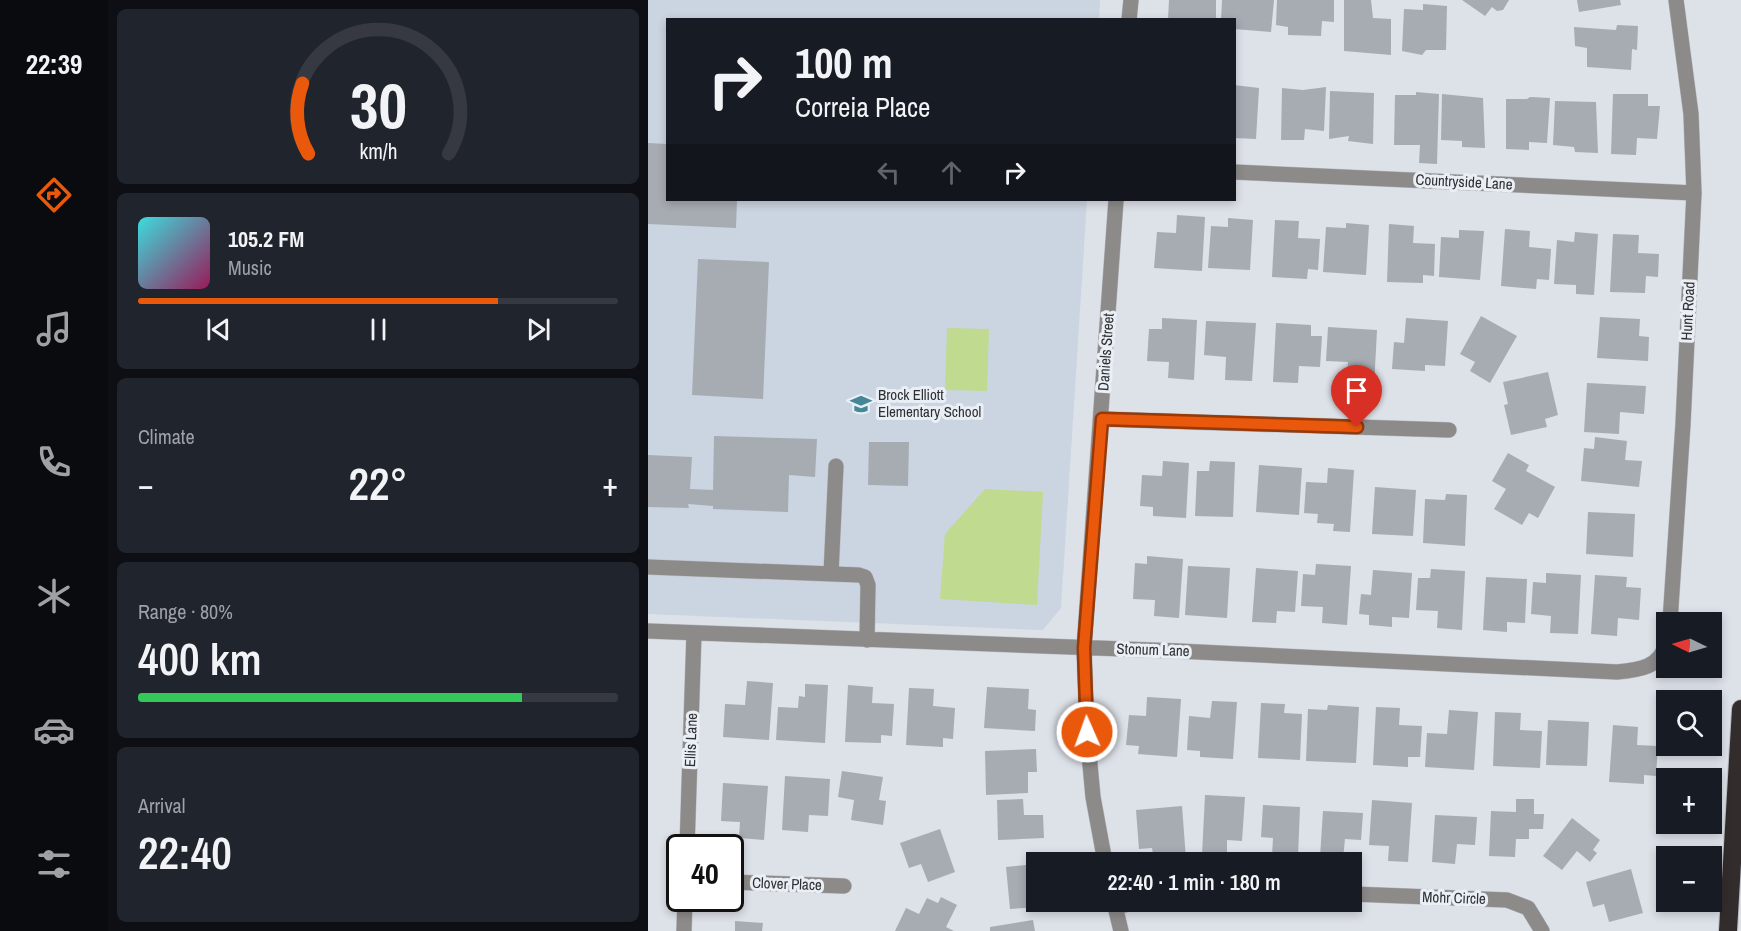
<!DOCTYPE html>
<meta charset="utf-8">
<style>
:root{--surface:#171b24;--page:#20242c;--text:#f1f3f6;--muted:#9ea1a6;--line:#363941;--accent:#ea580c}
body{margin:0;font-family:"Archivo Narrow",sans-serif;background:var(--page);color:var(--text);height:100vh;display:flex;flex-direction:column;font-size:22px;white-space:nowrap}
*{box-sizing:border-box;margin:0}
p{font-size:20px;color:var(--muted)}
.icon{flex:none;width:33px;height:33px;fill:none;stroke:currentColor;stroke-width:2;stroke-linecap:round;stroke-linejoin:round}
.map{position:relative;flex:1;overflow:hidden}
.sheet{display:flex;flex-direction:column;gap:9px;padding:9px;background:#0d0f14;width:540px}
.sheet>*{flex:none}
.banner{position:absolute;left:18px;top:18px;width:570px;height:183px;border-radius:0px;box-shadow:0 3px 9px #0003;background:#171b24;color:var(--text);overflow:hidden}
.needle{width:39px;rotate:275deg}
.tools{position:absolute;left:1008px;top:612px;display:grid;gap:12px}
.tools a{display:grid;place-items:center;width:66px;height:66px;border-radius:0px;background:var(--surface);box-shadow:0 3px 9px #0003;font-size:30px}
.speed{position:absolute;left:18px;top:834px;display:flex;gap:12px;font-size:30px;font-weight:700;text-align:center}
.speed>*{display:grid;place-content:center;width:78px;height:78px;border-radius:50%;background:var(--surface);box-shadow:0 3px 9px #0003;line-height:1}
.speed .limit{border:3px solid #111;border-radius:9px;background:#fff;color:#111}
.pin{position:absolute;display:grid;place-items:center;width:51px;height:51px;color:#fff;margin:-62px -26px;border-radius:50% 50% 50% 0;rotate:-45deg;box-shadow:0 0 6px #0007}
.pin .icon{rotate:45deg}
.me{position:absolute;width:66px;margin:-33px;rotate:358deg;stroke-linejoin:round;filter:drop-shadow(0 0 4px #0008)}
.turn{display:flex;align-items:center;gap:21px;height:126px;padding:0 30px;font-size:27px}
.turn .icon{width:78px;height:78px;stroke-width:2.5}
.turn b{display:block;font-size:42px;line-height:51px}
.lanes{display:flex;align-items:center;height:57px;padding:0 30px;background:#0003;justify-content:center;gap:30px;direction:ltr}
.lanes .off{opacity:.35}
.big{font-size:45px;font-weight:600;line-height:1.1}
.sheet .tile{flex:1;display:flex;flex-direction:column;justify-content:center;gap:9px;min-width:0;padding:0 21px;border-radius:9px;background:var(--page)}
.sheet .dial{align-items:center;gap:0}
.dial svg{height:156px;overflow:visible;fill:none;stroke:var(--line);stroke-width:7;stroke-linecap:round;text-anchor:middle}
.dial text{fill:var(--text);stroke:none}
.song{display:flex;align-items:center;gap:18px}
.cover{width:72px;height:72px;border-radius:9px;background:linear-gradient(135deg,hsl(180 70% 55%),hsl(330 70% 35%))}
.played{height:6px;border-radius:3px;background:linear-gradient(90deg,var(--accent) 75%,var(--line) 75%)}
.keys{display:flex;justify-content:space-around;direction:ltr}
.heat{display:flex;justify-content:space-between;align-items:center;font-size:33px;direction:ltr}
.charge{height:9px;border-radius:4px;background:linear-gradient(90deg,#34c759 80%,var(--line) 0)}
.trip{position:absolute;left:378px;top:852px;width:336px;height:60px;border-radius:0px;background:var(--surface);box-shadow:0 3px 9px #0003;font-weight:600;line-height:60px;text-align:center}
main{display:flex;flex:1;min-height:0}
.dock{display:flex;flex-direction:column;width:108px;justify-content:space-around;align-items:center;background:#090b0e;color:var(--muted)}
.dock .icon{width:42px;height:42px}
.dock .selected{color:var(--accent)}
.dock b{font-size:27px;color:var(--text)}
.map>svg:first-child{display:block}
.built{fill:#cbd4e1}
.green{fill:#c0da8f}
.building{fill:#a7acb2}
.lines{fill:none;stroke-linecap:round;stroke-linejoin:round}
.minor-casing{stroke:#babec4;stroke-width:16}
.highway-casing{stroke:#babec4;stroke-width:20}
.minor{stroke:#8d8a8a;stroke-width:15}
.highway{stroke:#332c2d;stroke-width:18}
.route-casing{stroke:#983908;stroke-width:15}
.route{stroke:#ea580c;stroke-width:10}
.labels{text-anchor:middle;stroke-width:6;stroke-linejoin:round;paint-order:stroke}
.street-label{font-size:15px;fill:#2e3032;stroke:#eaeff5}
.poi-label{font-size:15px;fill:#2e3032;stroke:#eaeff5;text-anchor:start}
</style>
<main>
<nav class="dock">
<b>22:39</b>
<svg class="icon selected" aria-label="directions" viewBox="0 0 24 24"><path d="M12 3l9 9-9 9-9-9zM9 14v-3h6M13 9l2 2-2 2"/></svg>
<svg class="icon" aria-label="music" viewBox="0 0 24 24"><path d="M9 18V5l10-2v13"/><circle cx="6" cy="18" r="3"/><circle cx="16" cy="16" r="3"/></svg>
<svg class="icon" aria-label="phone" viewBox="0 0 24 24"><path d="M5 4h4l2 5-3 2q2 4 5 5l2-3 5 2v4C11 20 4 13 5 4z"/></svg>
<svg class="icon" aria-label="climate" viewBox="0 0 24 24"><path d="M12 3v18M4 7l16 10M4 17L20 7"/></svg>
<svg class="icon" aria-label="car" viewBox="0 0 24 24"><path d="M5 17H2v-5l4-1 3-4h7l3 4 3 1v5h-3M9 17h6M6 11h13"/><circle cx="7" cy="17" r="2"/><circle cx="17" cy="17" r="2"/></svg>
<svg class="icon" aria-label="filters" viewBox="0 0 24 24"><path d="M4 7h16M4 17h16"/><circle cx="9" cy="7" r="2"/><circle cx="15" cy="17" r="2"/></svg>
</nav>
<section class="sheet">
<div class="tile dial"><svg viewBox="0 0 100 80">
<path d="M14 69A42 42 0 1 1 86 69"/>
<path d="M14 69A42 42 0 0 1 11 33" stroke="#ea580c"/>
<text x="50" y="56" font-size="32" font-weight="700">30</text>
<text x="50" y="72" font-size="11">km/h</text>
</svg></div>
<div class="tile">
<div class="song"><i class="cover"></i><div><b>105.2 FM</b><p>Music</p></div></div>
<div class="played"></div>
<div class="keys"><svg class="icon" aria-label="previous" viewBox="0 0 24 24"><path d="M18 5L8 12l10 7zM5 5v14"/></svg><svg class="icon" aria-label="pause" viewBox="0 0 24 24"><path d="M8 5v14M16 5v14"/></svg><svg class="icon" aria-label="next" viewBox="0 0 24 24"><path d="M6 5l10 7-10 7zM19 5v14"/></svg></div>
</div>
<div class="tile"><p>Climate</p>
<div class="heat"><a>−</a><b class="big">22°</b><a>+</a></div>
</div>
<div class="tile"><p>Range · 80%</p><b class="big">400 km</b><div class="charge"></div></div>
<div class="tile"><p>Arrival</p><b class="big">22:40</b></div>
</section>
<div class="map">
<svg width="1093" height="931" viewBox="0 0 1093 931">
<rect width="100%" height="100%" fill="#dde1e8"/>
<!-- built -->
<path class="built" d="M0 0H452L451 20H20V200H439L413 608 395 630 0 614Z"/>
<!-- green -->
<path class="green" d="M299 328 341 329 339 391 297 390Z
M337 489 395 492 389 605 292 599 297 534Z"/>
<!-- building -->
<path class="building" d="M521 0H568V20H520Z
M574 0H626L623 32 586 29V20H573Z
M629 0H686V22L674 21 673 36 640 35V27L628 25Z
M696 0H723L725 18 743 19V55L696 51Z
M814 0H861L855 10 849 11 844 7 837 16Z
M929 0H972L973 5 931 12Z
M775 4 799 6 798 50H778L774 55 754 51 756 9 775 10Z
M969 25 990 26 989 50 984 49 983 70 939 67V48L927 46 926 27 968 30Z
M586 85 611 88 608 139 586 138Z
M678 87 676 131 657 129 656 140H633L634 88 655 90Z
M682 91 726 93 725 144 700 141 701 136 681 139Z
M768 92 791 94 789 164 771 163 772 145H746L747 95H768Z
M794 94 835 98 837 148 814 147V141L793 140Z
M965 94H1000V106H1012L1009 139 989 138 988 155 963 154Z
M882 97 902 98 899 143 881 142V150L858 149V99H879Z
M907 101 948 102 950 153 927 152 926 147 905 145Z
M0 143 20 144V200H89L88 228 0 224Z
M529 215 557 217 554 271 506 268 509 232 528 233Z
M580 218 605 220 602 270 560 268 563 226 580 227Z
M627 220 651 221 650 238 672 239 670 270 660 269 659 279 624 277Z
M698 223 721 225 718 275 675 272 678 227 698 228Z
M741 224 766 226 765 243 787 244 786 276 775 275V283L739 282Z
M857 229 882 231 881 247 903 249 901 280 889 279 888 289 853 286Z
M811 230 836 231 832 280 791 277 793 237 811 238Z
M927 232 950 234 946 295 928 294V285L906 284 909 240 926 242Z
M965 234 991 235 990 253 1011 254 1010 277 998 276 997 293 962 292Z
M50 259 121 262 115 399 44 395Z
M833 316 869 336 842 383 822 371 827 362 812 354Z
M952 317 992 319 991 336 1001 337 1000 361 949 358Z
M514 318 549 320 546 380 520 378 521 362 499 361 501 329H514Z
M758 318 800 321 797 366 777 365V371L744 369 746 342 756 343Z
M558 321 608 323 604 381 577 380 578 357 556 355Z
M628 323 663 325V336H674L672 367 651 366 650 383 625 382Z
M680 327 729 330 726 387 698 386 700 362 678 361Z
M900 372 910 415 897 419 899 427 863 435 856 405 860 404 855 382Z
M939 383 998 386 996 414 972 412 971 434 936 432Z
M66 436 169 439 167 477 141 475 140 512 65 509V506L40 504 41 508 0 507V455L44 457 42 489 65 490Z
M947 437 979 441 977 460 994 461 991 487 933 481 936 448 946 449Z
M221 442H261L260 486 220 485Z
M860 453 881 465 878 471 907 487 890 518 881 513 874 525 846 509 858 489 844 481Z
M515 461 541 463 538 518 505 516V507L492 506 494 475 514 476Z
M562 461 587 462 585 517 547 516 549 471H561Z
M611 465 654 468 651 515 608 512Z
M680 468 706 470 702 532 685 531 686 524 669 523 670 514 656 513 658 482 679 483Z
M727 487 768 490 765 536 724 534Z
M798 494 819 495 817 546 775 543 777 499 797 500Z
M940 512 987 514 985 557 938 554Z
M499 556 535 559 531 618 506 616 507 600 485 599 487 563 499 564Z
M668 564 703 566 699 625 674 623 675 607 653 606 655 574 667 575Z
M540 566 582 568 579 618 537 615Z
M608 568 650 571 647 612 629 611 628 623 604 622Z
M783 569 817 571 814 630 789 628 790 611 768 610 770 578H782Z
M725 570 764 573 761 618 744 617V627L721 625V615L711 614 713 594 723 595Z
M898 573 933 575 930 634 902 633 903 616 883 614 885 582 898 583Z
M947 575 979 577 978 587 993 588 991 620 970 618 969 636 943 634Z
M838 577 879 579 877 623 859 622V632L835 630Z
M99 681 125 683 121 740 75 737 77 704 97 705Z
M157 684 180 685 177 743 128 740 130 707 150 708 151 696 157 697Z
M200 685 225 687 224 703 246 704 244 736 233 735V743L197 742Z
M339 687 381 689 380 709 388 710 387 731 336 728Z
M261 688 286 689 285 706 307 708 305 739 295 738V747L258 745Z
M499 697 533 699 529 757 490 754 491 746 478 745 481 715 498 716Z
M564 701 589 702 585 759 552 757V751L539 750 541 716 562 718Z
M613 703 637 704 636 713 654 714 652 760 610 758Z
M680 705 711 707 708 763 658 761 660 709 679 710Z
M728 707 752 708 751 725 774 726 772 757H760V767L725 765Z
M801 710 830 712 826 770 777 767 779 733 799 734Z
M847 712 873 713 872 730 894 731 892 768 845 766Z
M900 720 941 722 939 766 898 765Z
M965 725 990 727 989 745 1010 746 1008 776 996 775V784L961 782Z
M388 749 389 772H380V793L338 795 337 751Z
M194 771 235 777 231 800 238 801 235 825 203 820 206 800 190 797Z
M137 776 182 779 180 816 161 815 160 832 134 830Z
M75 783 120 786 116 840 91 838 92 822 73 821Z
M557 795 597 797 594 841 579 840V856L554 855Z
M375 799 376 815H395L396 838 350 840 349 800Z
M868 799H886V814H896L895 829H881V839H868L867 857 841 856 843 811 868 812Z
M724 800 764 803 760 862 740 861 741 846 721 845Z
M615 805 652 807 650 857 624 856 625 838 613 837Z
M534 806 538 859 506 861 504 848 491 849 488 810Z
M675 811 715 813 713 840 697 839 695 859 672 857Z
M787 815 829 817 827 845 809 844 807 864 784 862Z
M924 818 952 840 945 850 949 853 942 862 929 851 914 870 895 856Z
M292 829 307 872 280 882 273 864 261 868 252 843Z
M388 864 390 907 362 909 358 867Z
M983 869 995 913 961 922 956 904 945 907 938 882Z
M293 897 309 905 298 927 306 931H247L258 908 271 914 279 898 290 903Z
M385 920 387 931H342V927Z
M87 921 115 923 114 931H87Z"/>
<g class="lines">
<defs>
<path id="minor" d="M481 20 483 0
M586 172 1046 193
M454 419 801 430
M0 567 211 575 217 577 220 585 219 640
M183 574 188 466
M1022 622 1035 424 1046 193 1043 114 1028 0
M0 631 530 651 969 672C992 670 1012 667 1018 644
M39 848 46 633
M457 862 445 797 439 732 436 648 468 200
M82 882 196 886
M704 894 859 900 880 908 894 931
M466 902 473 931
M467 907 490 902
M36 931 37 898"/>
<path id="highway" d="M1080 931 1093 709"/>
</defs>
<!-- minor casing -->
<use href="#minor" class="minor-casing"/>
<!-- highway casing -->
<use href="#highway" class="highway-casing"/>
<!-- minor -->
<use href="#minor" class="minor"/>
<!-- highway -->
<use href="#highway" class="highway"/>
</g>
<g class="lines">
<defs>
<path id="route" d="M439 732 436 648 454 419 709 427"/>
</defs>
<!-- route casing -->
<use href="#route" class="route-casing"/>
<!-- route -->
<use href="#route" class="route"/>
</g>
<!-- icons -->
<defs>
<symbol id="school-bare" viewBox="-9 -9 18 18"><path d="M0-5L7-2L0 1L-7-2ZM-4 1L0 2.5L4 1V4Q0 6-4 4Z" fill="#458799" stroke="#eaeff5" stroke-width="2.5" paint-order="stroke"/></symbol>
</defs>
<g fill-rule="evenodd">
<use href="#school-bare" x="198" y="389" width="30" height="30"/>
</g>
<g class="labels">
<!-- street labels -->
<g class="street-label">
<text transform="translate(816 182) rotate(3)" y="5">Countryside Lane</text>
<text transform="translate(1040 311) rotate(-87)" y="5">Hunt Road</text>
<text transform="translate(458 352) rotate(-86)" y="5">Daniels Street</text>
<text transform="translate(505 650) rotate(2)" y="5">Stonum Lane</text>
<text transform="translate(43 740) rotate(-88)" y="5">Ellis Lane</text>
<text transform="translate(139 884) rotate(2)" y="5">Clover Place</text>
<text transform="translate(806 898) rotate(2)" y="5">Mohr Circle</text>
</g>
<!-- poi labels -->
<g class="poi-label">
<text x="230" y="400">Brock Elliott<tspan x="230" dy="17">Elementary School</tspan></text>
</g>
</g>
</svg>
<div class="tools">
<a><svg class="needle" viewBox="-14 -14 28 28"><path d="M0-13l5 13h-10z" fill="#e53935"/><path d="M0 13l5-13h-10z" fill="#9ea1a6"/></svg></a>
<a><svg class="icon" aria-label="search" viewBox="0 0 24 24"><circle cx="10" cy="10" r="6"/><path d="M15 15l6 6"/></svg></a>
<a>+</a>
<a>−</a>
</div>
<div class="speed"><div class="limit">40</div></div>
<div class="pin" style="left:709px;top:427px;background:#d93025"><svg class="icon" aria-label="arrive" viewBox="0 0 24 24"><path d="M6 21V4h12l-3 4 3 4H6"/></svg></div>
<svg class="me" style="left:439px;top:732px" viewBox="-20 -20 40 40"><circle r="17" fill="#ea580c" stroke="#fff" stroke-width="3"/><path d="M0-11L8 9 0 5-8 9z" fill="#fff"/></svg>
<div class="trip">22:40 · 1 min · 180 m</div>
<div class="banner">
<div class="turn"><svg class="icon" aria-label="right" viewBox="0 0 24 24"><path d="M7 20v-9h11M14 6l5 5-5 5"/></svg><div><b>100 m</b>Correia Place</div></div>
<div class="lanes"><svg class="icon off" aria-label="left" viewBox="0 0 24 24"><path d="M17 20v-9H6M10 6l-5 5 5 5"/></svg><svg class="icon off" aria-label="ahead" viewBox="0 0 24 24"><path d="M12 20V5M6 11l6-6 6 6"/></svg><svg class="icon" aria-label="right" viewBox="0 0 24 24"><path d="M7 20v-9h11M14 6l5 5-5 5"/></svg></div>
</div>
</div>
</main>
